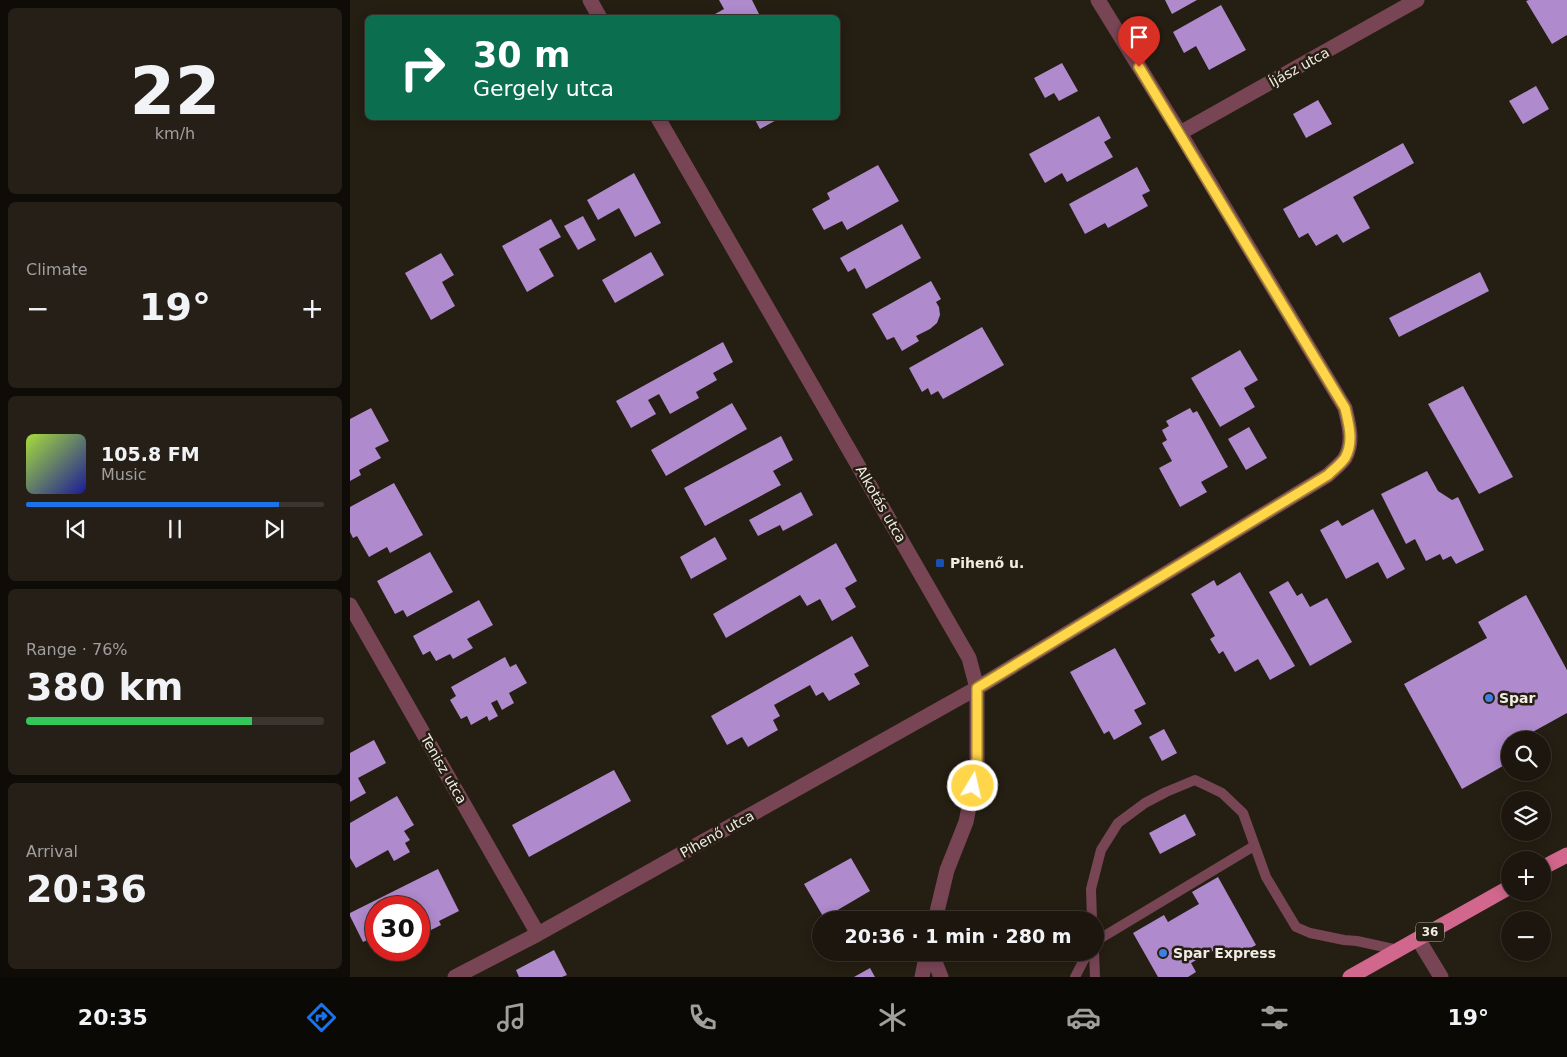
<!DOCTYPE html>
<meta charset="utf-8">
<style>
:root{--surface:#1c160e;--page:#251f17;--text:#f1f3f6;--muted:#a09f9e;--line:#3a352e;--accent:#1a73e8}
body{margin:0;font-family:"DejaVu Sans",sans-serif;background:var(--page);color:var(--text);height:100vh;display:flex;flex-direction:column;font-size:19px;white-space:nowrap}
*{box-sizing:border-box;margin:0}
p{font-size:16px;color:var(--muted)}
.icon{flex:none;width:28px;height:28px;fill:none;stroke:currentColor;stroke-width:2;stroke-linecap:round;stroke-linejoin:round}
.map{position:relative;flex:1;overflow:hidden}
.sheet{display:flex;flex-direction:column;gap:8px;padding:8px;background:#0f0c08;width:350px}
.sheet>*{flex:none}
.banner{position:absolute;left:15px;top:15px;width:475px;height:105px;border-radius:8px;box-shadow:0 2px 12px #0003,0 0 0 1px var(--line);background:#0b6e4f;color:#fff;overflow:hidden}
.fabs{position:absolute;left:1151px;top:731px;display:grid;gap:10px}
.fabs a{display:grid;place-items:center;width:50px;height:50px;border-radius:50%;background:var(--surface);box-shadow:0 2px 12px #0003,0 0 0 1px var(--line);font-size:25px}
.speed{position:absolute;left:15px;top:896px;display:flex;gap:10px;font-size:25px;font-weight:700;text-align:center}
.speed>*{display:grid;place-content:center;width:65px;height:65px;border-radius:50%;background:var(--surface);box-shadow:0 2px 12px #0003,0 0 0 1px var(--line);line-height:1}
.speed .limit{border:8px solid #d22;background:#fff;color:#111}
.pin{position:absolute;display:grid;place-items:center;width:42px;height:42px;color:#fff;margin:-51px -21px;border-radius:50% 50% 50% 0;rotate:-45deg;box-shadow:0 0 5px #0007}
.pin .icon{rotate:45deg}
.me{position:absolute;width:55px;margin:-28px;rotate:9deg;stroke-linejoin:round;filter:drop-shadow(0 0 4px #0008)}
.turn{display:flex;align-items:center;gap:18px;height:105px;padding:0 25px;font-size:22px}
.turn .icon{width:65px;height:65px;stroke-width:2.5}
.turn b{display:block;font-size:35px;line-height:42px}
.big{font-size:38px;font-weight:700;line-height:1.1}
.sheet .card{flex:1;display:flex;flex-direction:column;justify-content:center;gap:8px;min-width:0;padding:0 18px;border-radius:8px;background:var(--page)}
.sheet .dial{align-items:center;gap:0}
.dial b{font-size:65px;line-height:1}
.song{display:flex;align-items:center;gap:15px}
.cover{width:60px;height:60px;border-radius:8px;background:linear-gradient(135deg,hsl(80 70% 55%),hsl(240 70% 35%))}
.played{height:5px;border-radius:2px;background:linear-gradient(90deg,var(--accent) 85%,var(--line) 85%)}
.keys{display:flex;justify-content:space-around;direction:ltr}
.heat{display:flex;justify-content:space-between;align-items:center;font-size:28px;direction:ltr}
.charge{height:8px;border-radius:4px;background:linear-gradient(90deg,#34c759 76%,var(--line) 0)}
.trip{position:absolute;left:462px;top:911px;width:292px;height:50px;border-radius:25px;background:var(--surface);box-shadow:0 2px 12px #0003,0 0 0 1px var(--line);font-weight:700;line-height:50px;text-align:center}
.tab-bar{display:flex;height:80px;justify-content:space-around;align-items:center;background:#0b0906;color:var(--muted)}
.tab-bar .icon{width:35px;height:35px}
.tab-bar .active{color:var(--accent)}
.tab-bar b{font-size:22px;color:var(--text)}
main{display:flex;flex:1;min-height:0}
.map>svg:first-child{display:block}
.building{fill:#af8acd}
.lines{fill:none;stroke-linecap:round;stroke-linejoin:round}
.lane{stroke:#784555;stroke-width:10}
.street{stroke:#784555;stroke-width:15}
.primary{stroke:#d1678c;stroke-width:15}
.route-casing{stroke:#a68a30;stroke-width:12}
.route{stroke:#ffd54a;stroke-width:9}
.transit-dot{fill:#1a4fb4;stroke:#251e12;stroke-width:2}
.shop-dot{fill:#3f7fe0;stroke:#251e12;stroke-width:2}
.labels{text-anchor:middle;stroke-width:5;stroke-linejoin:round;paint-order:stroke}
.shield{fill:#251e12;stroke:#b3aea4;stroke-width:1}
.shield-label{font-size:12px;font-weight:bold;fill:#f0ebe3}
.street-label{font-size:14px;fill:#f0ebe3;stroke:#251e12}
.poi-label{font-size:14px;font-weight:bold;fill:#f0ebe3;stroke:#251e12;text-anchor:start}
</style>
<main>
<section class="sheet">
<div class="card dial"><b>22</b><p>km/h</p></div>
<div class="card"><p>Climate</p>
<div class="heat"><a>−</a><b class="big">19°</b><a>+</a></div>
</div>
<div class="card">
<div class="song"><i class="cover"></i><div><b>105.8 FM</b><p>Music</p></div></div>
<div class="played"></div>
<div class="keys"><svg class="icon" aria-label="previous" viewBox="0 0 24 24"><path d="M18 5L8 12l10 7zM5 5v14"/></svg><svg class="icon" aria-label="pause" viewBox="0 0 24 24"><path d="M8 5v14M16 5v14"/></svg><svg class="icon" aria-label="next" viewBox="0 0 24 24"><path d="M6 5l10 7-10 7zM19 5v14"/></svg></div>
</div>
<div class="card"><p>Range · 76%</p><b class="big">380 km</b><div class="charge"></div></div>
<div class="card"><p>Arrival</p><b class="big">20:36</b></div>
</section>
<div class="map">
<svg width="1217" height="977" viewBox="0 0 1217 977">
<rect width="100%" height="100%" fill="#251e12"/>
<!-- building -->
<path class="building" d="M369 0H402L411 18H358L374 9Z
M815 0H847L822 14Z
M1179 0H1217V35L1202 44 1176 1Z
M871 5 896 50 859 70 846 46 834 53 823 32Z
M712 63 728 91 709 101 704 93 695 98 684 78Z
M1186 86 1199 109 1173 124 1159 101Z
M968 100 982 124 956 138 943 114Z
M749 116 761 138 754 142 763 157 717 182 712 173 695 183 679 154Z
M404 118H430L410 129Z
M1053 143 1064 163 1003 197 1020 228 993 243 987 234 966 246 958 233 949 238 933 209Z
M528 165 549 201 497 230 492 221 474 230 462 209 480 199 477 193Z
M787 167 800 191 792 195 798 206 758 228 755 223 735 234 719 204Z
M284 173 311 223 285 237 269 208 248 220 237 200Z
M233 216 246 240 228 250 214 226Z
M201 219 211 237 189 249 204 276 177 292 152 246Z
M552 224 571 258 516 289 505 268 498 272 490 258Z
M301 252 314 275 265 303 252 280Z
M91 253 104 275 92 282 105 306 81 320 55 273Z
M1130 272 1139 291 1049 337 1039 318Z
M581 281 591 299 586 302 589 307 590 315 587 323 580 329 566 336 569 341 552 351 544 337 537 340 522 314Z
M632 327 654 365 593 399 588 391 581 395 578 388 572 392 559 368Z
M373 342 383 362 363 373 367 380 346 392 349 398 320 414 309 394 298 400 306 414 281 428 266 401Z
M890 350 908 380 894 388 905 407 870 427 841 378Z
M1113 386 1163 477 1129 494 1078 404Z
M382 403 397 429 316 476 301 450Z
M21 408 39 441 25 448 31 458 9 470 11 475 0 481V419Z
M840 408 843 413 847 411 878 467 851 482 857 492 830 507 809 468 822 461 812 443 817 440 812 430 819 426 816 421Z
M899 427 917 458 896 470 878 439Z
M431 436 443 460 423 471 431 485 355 526 334 488Z
M1077 471 1088 491 1102 500 1108 497 1134 550 1106 564 1101 556 1093 560 1090 554 1076 561 1065 539 1056 544 1031 494Z
M44 483 73 535 40 553 37 547 19 557 7 536 3 538 0 532V507Z
M451 492 463 515 433 531 430 525 408 536 399 520Z
M1023 509 1055 569 1037 579 1028 562 996 579 970 530 988 520 992 526Z
M365 537 377 559 341 579 330 557Z
M486 543 507 581 495 588 506 607 482 621 470 599 457 606 450 595 376 638 363 614Z
M80 552 103 592 57 617 53 610 45 614 27 581Z
M890 572 945 666 920 680 908 659 885 672 873 651 869 654 860 639 865 636 841 594 864 580 867 586Z
M938 581 947 596 952 593 960 607 977 598 1002 642 960 666 919 592Z
M1176 595 1217 670V713L1168 740H1160V762L1112 789 1054 684 1137 638 1128 622Z
M129 600 143 625 117 639 123 648 103 659 100 654 86 661 80 651 73 655 63 636Z
M502 636 519 666 504 674 510 684 479 701 473 692 466 696 460 685 424 705 430 716 423 720 428 730 398 747 392 737 377 745 361 716Z
M765 648 796 704 784 710 792 724 764 740 759 731 754 734 720 672Z
M155 657 160 667 166 664 177 683 159 693 164 703 152 710 147 700 141 703 148 716 139 721 137 716 121 725 117 716 111 719 100 700 106 696 101 687Z
M814 729 827 753 812 761 799 737Z
M24 740 36 763 8 778 16 793 0 802V753Z
M264 770 281 801 179 857 162 825Z
M47 796 64 825 54 831 60 840 55 843 60 852 44 861 38 850 6 868 0 858V823Z
M835 814 846 835 810 854 799 833Z
M501 858 520 891 474 918 454 884Z
M88 869 109 911 89 921 91 925 69 936V908H26V936L13 942 0 916V913Z
M868 877 906 945 880 959 872 946 841 963 846 972 838 977H808L783 933 814 915 818 922 849 904 842 892Z
M204 950 217 975 212 977H169L166 970Z
M520 968 525 977H504Z"/>
<g class="lines">
<!-- lane -->
<path class="lane" d="M742 920 741 889 751 850 768 823 795 803 816 792 845 780 872 793 893 813 916 877 946 927 960 933 994 940 1007 941 1048 950
M746 941 904 846
M744 952 745 977
M725 977 738 952"/>
<!-- street -->
<path class="street" d="M240 0 250 18
M308 118 619 658 627 688V768L616 822 597 870 585 920
M830 133 1067 0
M0 605 188 934
M1068 939 1091 977
M581 952 591 977
M105 977 188 934 627 688 978 475C983 470 991 464 995 458 1004 442 999 425 995 408L830 133 748 0
M572 977 577 952"/>
<!-- primary -->
<path class="primary" d="M1192 868 1217 855
M1000 977 1160 887"/>
</g>
<g class="lines">
<defs>
<path id="route" d="M623 786 627 768V688L978 475C983 470 991 464 995 458 1004 442 999 425 995 408L789 67"/>
</defs>
<!-- route casing -->
<use href="#route" class="route-casing"/>
<!-- route -->
<use href="#route" class="route"/>
</g>
<!-- markers -->
<rect class="transit-dot" x="585" y="558" width="10" height="10" rx="2.5"/>
<g class="shop-dot">
<circle cx="1139" cy="698" r="5"/>
<circle cx="813" cy="953" r="5"/>
</g>
<g class="labels">
<!-- shield labels -->
<rect class="shield" x="1066" y="922.5" width="28" height="19" rx="4"/>
<g class="shield-label">
<text x="1080" y="936">36</text>
</g>
<!-- street labels -->
<g class="street-label">
<text transform="translate(949 67) rotate(-29)" y="5">Íjász utca</text>
<text transform="translate(531 504) rotate(60)" y="5">Alkotás utca</text>
<text transform="translate(94 769) rotate(60)" y="5">Tenisz utca</text>
<text transform="translate(367 834) rotate(-29)" y="5">Pihenő utca</text>
</g>
<!-- poi labels -->
<g class="poi-label">
<text x="600" y="568">Pihenő u.</text>
<text x="1149" y="703">Spar</text>
<text x="823" y="958">Spar Express</text>
</g>
</g>
</svg>
<div class="fabs">
<a><svg class="icon" aria-label="search" viewBox="0 0 24 24"><circle cx="10" cy="10" r="6"/><path d="M15 15l6 6"/></svg></a>
<a><svg class="icon" aria-label="layers" viewBox="0 0 24 24"><path d="M12 4l9 5-9 5-9-5zM3 14l9 5 9-5"/></svg></a>
<a>+</a>
<a>−</a>
</div>
<div class="speed"><div class="limit">30</div></div>
<div class="pin" style="left:789px;top:67px;background:#d93025"><svg class="icon" aria-label="arrive" viewBox="0 0 24 24"><path d="M6 21V4h12l-3 4 3 4H6"/></svg></div>
<svg class="me" style="left:623px;top:786px" viewBox="-20 -20 40 40"><circle r="17" fill="#ffd54a" stroke="#fff" stroke-width="3"/><path d="M0-11L8 9 0 5-8 9z" fill="#fff"/></svg>
<div class="trip">20:36 · 1 min · 280 m</div>
<div class="banner">
<div class="turn"><svg class="icon" aria-label="right" viewBox="0 0 24 24"><path d="M7 20v-9h11M14 6l5 5-5 5"/></svg><div><b>30 m</b>Gergely utca</div></div>
</div>
</div>
</main>
<nav class="tab-bar">
<b>20:35</b>
<svg class="icon active" aria-label="directions" viewBox="0 0 24 24"><path d="M12 3l9 9-9 9-9-9zM9 14v-3h6M13 9l2 2-2 2"/></svg>
<svg class="icon" aria-label="music" viewBox="0 0 24 24"><path d="M9 18V5l10-2v13"/><circle cx="6" cy="18" r="3"/><circle cx="16" cy="16" r="3"/></svg>
<svg class="icon" aria-label="phone" viewBox="0 0 24 24"><path d="M5 4h4l2 5-3 2q2 4 5 5l2-3 5 2v4C11 20 4 13 5 4z"/></svg>
<svg class="icon" aria-label="climate" viewBox="0 0 24 24"><path d="M12 3v18M4 7l16 10M4 17L20 7"/></svg>
<svg class="icon" aria-label="car" viewBox="0 0 24 24"><path d="M5 17H2v-5l4-1 3-4h7l3 4 3 1v5h-3M9 17h6M6 11h13"/><circle cx="7" cy="17" r="2"/><circle cx="17" cy="17" r="2"/></svg>
<svg class="icon" aria-label="filters" viewBox="0 0 24 24"><path d="M4 7h16M4 17h16"/><circle cx="9" cy="7" r="2"/><circle cx="15" cy="17" r="2"/></svg>
<b>19°</b>
</nav>
